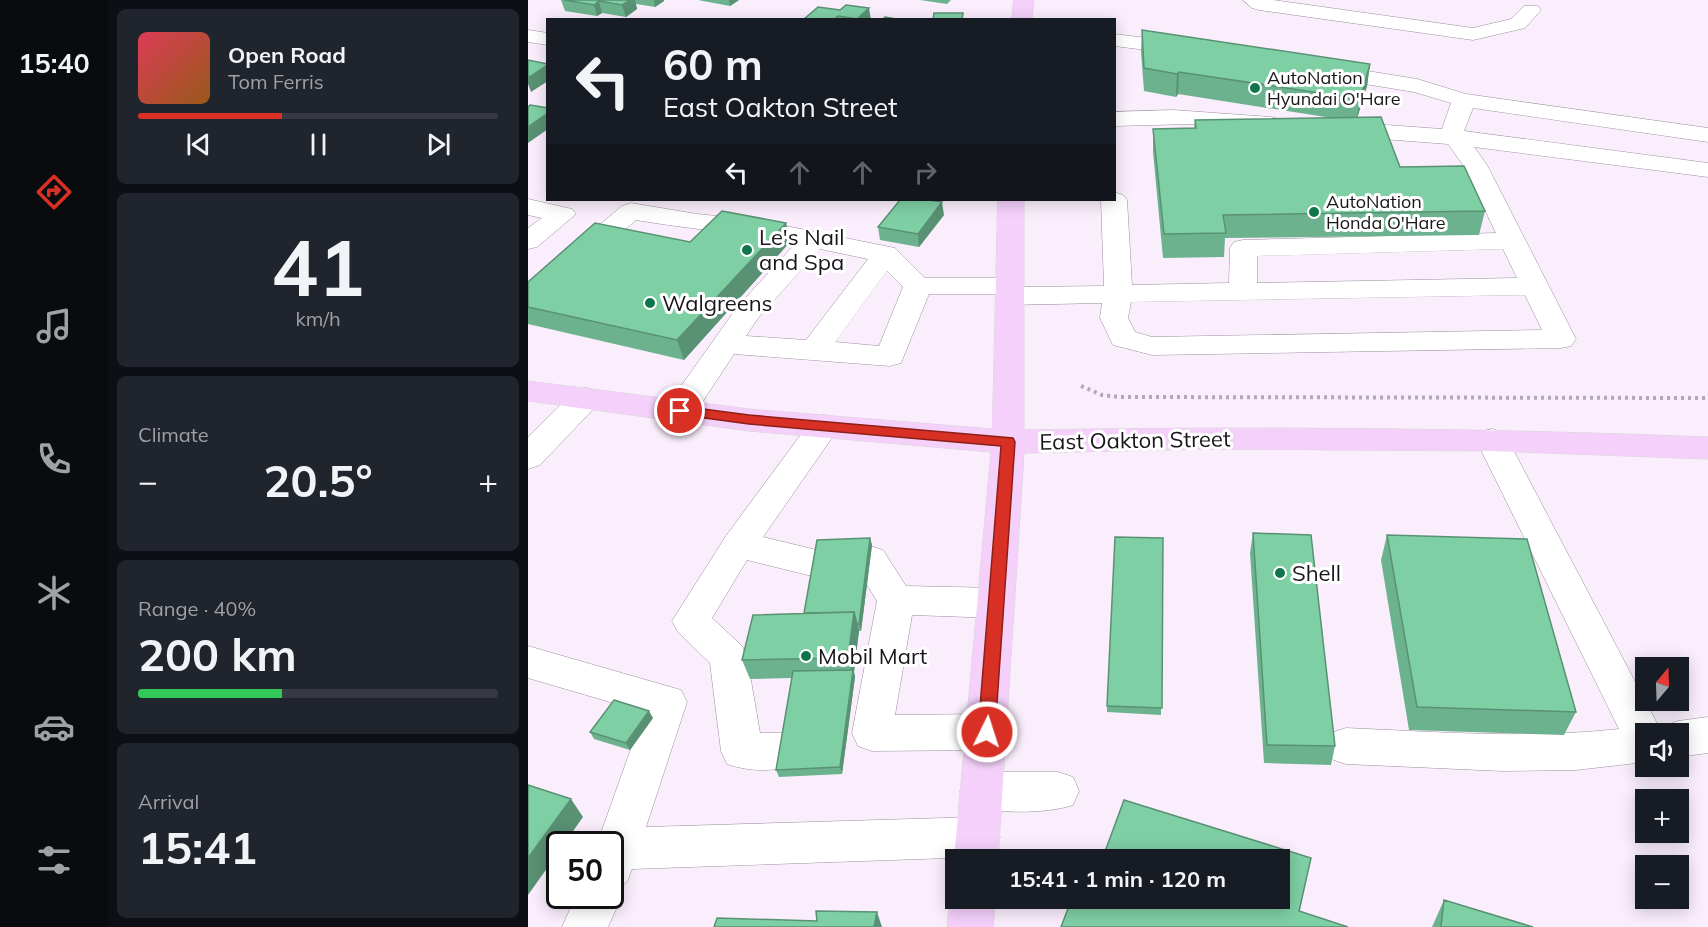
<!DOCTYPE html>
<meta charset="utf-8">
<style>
:root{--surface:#171b24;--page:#20242c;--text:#f1f3f6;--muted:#9ea1a6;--line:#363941;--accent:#d93025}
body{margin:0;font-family:Mulish,sans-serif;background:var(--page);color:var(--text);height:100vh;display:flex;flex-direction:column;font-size:22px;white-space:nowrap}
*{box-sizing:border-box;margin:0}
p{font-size:20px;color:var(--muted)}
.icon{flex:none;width:33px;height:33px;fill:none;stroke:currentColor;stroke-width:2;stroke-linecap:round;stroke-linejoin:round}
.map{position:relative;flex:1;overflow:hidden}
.sheet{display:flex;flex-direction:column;gap:9px;padding:9px;background:#0d0f14;width:420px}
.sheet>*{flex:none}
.hud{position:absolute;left:18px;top:18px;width:570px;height:183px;border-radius:0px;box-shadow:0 3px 15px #0003;background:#171b24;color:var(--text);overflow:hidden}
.needle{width:39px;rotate:19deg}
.fabs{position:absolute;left:1107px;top:657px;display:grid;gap:12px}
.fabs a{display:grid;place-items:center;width:54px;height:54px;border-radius:0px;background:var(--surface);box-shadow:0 3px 15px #0003;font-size:30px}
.speed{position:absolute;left:18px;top:831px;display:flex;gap:12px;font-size:30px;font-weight:700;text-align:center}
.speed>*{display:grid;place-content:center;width:78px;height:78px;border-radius:50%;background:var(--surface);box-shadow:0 3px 15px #0003;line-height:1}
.speed .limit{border:3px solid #111;border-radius:9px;background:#fff;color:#111}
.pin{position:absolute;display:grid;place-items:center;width:51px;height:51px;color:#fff;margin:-26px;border:3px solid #fff;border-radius:50%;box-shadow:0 2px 6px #0007}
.me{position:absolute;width:66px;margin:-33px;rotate:4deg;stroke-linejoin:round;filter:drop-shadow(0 0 4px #0008)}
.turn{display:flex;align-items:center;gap:21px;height:126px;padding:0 18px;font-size:27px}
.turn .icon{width:78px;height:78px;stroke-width:2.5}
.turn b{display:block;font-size:42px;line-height:51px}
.lanes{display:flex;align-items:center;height:57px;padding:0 18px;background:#0003;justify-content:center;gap:30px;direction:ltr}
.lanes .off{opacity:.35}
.big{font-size:45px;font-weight:700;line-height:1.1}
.sheet .widget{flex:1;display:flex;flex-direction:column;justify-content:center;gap:9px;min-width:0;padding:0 21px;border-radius:9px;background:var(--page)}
.sheet .dial{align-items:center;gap:0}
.dial b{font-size:78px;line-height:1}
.song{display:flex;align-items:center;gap:18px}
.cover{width:72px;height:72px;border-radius:9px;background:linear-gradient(135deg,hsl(350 70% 55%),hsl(30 70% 35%))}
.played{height:6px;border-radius:3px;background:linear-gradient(90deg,var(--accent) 40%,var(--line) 40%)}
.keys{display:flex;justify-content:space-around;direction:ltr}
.heat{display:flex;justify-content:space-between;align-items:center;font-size:33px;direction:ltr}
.charge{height:9px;border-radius:4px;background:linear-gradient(90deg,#34c759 40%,var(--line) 0)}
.trip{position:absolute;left:417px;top:849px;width:345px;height:60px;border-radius:0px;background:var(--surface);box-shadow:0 3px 15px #0003;font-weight:700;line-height:60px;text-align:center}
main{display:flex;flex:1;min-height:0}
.menu{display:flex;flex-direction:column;width:108px;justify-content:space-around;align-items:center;background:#090b0e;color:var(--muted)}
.menu .icon{width:42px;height:42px}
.menu .selected{color:var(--accent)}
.menu b{font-size:27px;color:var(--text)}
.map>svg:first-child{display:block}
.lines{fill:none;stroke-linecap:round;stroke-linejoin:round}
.minor-casing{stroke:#998f9b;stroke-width:1}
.major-casing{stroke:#d6d5d6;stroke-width:1}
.path{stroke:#b1a8b3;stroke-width:4;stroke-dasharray:3 4;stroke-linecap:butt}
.minor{fill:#fff;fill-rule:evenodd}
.major{fill:#f4d0fa;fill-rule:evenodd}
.wall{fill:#6db28e}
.shaded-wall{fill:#599174}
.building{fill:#7fcfa5;stroke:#599174;stroke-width:1.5}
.route{fill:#d93025;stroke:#8d1f18;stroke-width:1.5}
.poi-dot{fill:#0e754d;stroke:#fff;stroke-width:2}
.labels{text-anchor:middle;stroke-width:6;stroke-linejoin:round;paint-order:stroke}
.far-poi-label{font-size:18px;fill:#19151a;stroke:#fff;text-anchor:start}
.poi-label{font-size:22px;fill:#19151a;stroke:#fff;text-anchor:start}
.street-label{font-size:22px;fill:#19151a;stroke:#fff}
</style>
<main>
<nav class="menu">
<b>15:40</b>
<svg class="icon selected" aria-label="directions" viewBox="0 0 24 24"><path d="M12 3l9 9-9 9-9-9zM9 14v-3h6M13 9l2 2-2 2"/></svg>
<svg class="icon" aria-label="music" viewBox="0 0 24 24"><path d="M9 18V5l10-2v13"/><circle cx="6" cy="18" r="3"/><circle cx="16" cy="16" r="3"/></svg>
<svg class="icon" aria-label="phone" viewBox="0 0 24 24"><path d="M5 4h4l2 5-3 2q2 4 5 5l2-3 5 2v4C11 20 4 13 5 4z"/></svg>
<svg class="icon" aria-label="climate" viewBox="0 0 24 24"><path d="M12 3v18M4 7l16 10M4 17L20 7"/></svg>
<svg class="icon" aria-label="car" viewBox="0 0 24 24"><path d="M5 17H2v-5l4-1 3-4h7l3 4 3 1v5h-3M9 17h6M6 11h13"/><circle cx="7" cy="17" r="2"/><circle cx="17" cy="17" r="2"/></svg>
<svg class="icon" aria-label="filters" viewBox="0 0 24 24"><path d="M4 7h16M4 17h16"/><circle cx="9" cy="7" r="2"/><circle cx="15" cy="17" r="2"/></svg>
</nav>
<section class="sheet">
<div class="widget">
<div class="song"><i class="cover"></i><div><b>Open Road</b><p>Tom Ferris</p></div></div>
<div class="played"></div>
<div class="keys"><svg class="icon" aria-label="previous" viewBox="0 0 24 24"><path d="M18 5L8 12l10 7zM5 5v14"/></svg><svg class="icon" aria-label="pause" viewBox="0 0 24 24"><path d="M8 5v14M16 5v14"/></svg><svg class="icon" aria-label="next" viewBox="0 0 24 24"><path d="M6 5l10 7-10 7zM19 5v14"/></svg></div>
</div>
<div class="widget dial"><b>41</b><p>km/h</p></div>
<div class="widget"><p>Climate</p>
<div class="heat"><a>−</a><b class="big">20.5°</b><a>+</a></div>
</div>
<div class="widget"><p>Range · 40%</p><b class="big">200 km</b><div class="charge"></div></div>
<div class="widget"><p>Arrival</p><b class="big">15:41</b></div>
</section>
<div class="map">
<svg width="1180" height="927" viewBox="0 0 1180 927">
<rect width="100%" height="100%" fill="#faeefc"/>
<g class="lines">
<defs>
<path id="minor" d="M715 0H745L945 28 983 19 996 6H1010L1013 10 997 28 945 40 731 10 724 8Z
M0 30 20 33V45L0 42Z
M586 34 659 43 666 45 670 49 666 53 659 55 586 46Z
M796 64 889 79 938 94 1180 128V142L945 108 936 131 1180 163V177L946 147 959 165 1048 339 1043 346 1033 348 624 355 585 345 572 318 574 303 482 305 472 302 469 294H401L373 363 362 366 206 354 163 419 152 422 141 419 136 411 141 403 210 306 267 244C215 233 161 229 108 220L10 306 0 309V285L94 206 103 203 169 214 228 220 357 246 367 248 397 278H482L492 280 495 287 576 286 573 200H586V192L595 195 599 200 604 285 701 283 702 248 706 242 715 240 968 233 935 165 920 144 816 136 808 134 804 129 808 124 816 122 914 129 923 103 886 92 788 76 785 71 788 66ZM292 249 340 259 278 340 218 336 230 318ZM975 249 989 278 729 283V256ZM359 271 375 287 351 346 307 342ZM997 295 1014 330 624 337 607 332 600 318 603 302Z
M645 110 743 117 751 119 755 124 751 129 743 131 665 124 586 126V112Z
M0 199 44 209 48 214 9 247 0 249V228L14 218 0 215Z
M58 388 69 391 74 398 69 405 12 465 0 469V437L47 391Z
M296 415 307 418 312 426 235 537 301 553 306 563 301 573 288 577 219 560 184 618 214 646 219 657 232 733H255L270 738 276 751 270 764C247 772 222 772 199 764L193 751 182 663 150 632 144 621 198 536 285 418Z
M964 429 975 432 980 440 1133 731 1136 726 1150 721 1180 717V753L1150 757V734H1118V762L1048 770 975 771 818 764 803 759 797 746 803 733 818 728C909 732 1000 739 1091 729L948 440 953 432Z
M342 546 355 550 378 586 469 588 482 593 487 603 482 613 469 618 384 615 367 715 459 714 473 719 479 732 473 745 459 750 344 751 330 746 324 733 349 601 324 560 329 550Z
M0 646 153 690 159 702 118 827 450 817 465 823 472 837 465 851 450 857 104 869 99 882 89 886 94 896 80 927H34L48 896H82V844H69L116 712 0 678Z
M453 772H530L545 777 551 791 545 805C519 814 464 814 438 805L432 791 438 777Z"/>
<path id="major" d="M486 0H506L504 20H484Z
M470 200H496V430C724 426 952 428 1180 437V459L964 451 684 449 496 453 470 860H428V864L426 860 463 452 221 431 0 401V381L221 409 464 429Z
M428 886V898H468L465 927H419L422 898Z"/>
</defs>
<!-- minor casing -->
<use href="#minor" class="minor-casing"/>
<!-- major casing -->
<use href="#major" class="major-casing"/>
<!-- path -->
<path class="path" d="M553 386 574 395 592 397 1180 398"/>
<!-- minor -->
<use href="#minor" class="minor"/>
<!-- major -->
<use href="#major" class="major"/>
</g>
<!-- wall -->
<path class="wall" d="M33 0H136V1L127 7 108 4 109 9 98 17 74 13 69 16 37 11Z
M170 0H211L202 6Z
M392 0H423L419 4Z
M290 7 343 20H275Z
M614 30 842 64 839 86 829 118 872 167 957 211 951 235 697 238 696 257 635 258 625 152V129L666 128 667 120 804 118 650 94 648 97 616 91 613 52Z
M416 215 391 247 352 240 350 227Z
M258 223 262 242 156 360 0 324V282L162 242Z
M725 533 807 746 803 765 736 763 722 553Z
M859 535 1048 712 1036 735 881 730 853 560Z
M342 538 344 545 333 631H331L326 672 327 677 314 774 251 777 248 770 264 678 222 679 214 660 276 613Z
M635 538 633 715 579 712V706Z
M125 718 102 750 66 739 62 732Z
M916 900 1005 927H904Z"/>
<!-- shaded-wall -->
<path class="shaded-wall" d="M102 0H107L109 9 98 17 94 5Z
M127 0H136V1L127 7 126 1Z
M201 0H211L202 6Z
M71 1 74 13 69 16 66 5Z
M341 8 343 20H330L329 19Z
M842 64 839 86 828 122 832 99Z
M20 65V81L3 92 0 84V78Z
M651 72 650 94 648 97 649 74Z
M20 113V129L0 143V127Z
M414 202 416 215 391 247 390 234Z
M258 223 262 242 156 360 149 340Z
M342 538 344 545 333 631 331 624Z
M326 612 331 631 326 672 327 677 314 774 312 767 324 675 320 658Z
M121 711 125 718 102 750 98 743Z
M43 799 55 817 36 844H32V850L0 895V858Z
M349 912 354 927H346Z"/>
<!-- building -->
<path class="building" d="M36 0H102L94 5 71 1 66 5Z
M318 5 341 8 329 19 310 16 306 20H275L290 7 312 10Z
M406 13H435L434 20H405Z
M357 17 373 20H354Z
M614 30 842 64 832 99 651 72 649 74 616 68Z
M0 60 20 64V65L0 78Z
M2 105 20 108V113L0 127V107Z
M853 117 872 167 936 166 957 211 695 215 698 233 636 234 625 129 668 128 667 120Z
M372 200H401L414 202 390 234 350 227Z
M194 211 258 223 149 340 0 307V282L67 223 162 242Z
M725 533 783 535 807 746 739 745Z
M859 535 999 539 1048 712 889 707Z
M587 537 635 538 634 708 579 706Z
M342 538 331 624H329L326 612 276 613 289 540Z
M326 612 320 658 214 660 225 615Z
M325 670 312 767 248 770 265 671Z
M86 700 121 711 98 743 62 732Z
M0 785 43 799 0 858Z
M596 800 783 858 771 911 820 927H533L544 898H752V860H559L561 853 575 857Z
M916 900 1005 927H913Z
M288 911 349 912 346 927H186L189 918 289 921Z"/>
<!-- route -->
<path class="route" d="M152 406 221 415 485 438 487 442 467 732 465 738 459 740 453 738 450 732 473 446 221 424 147 414 146 411 147 408Z"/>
<!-- markers -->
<g class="poi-dot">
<circle cx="727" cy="88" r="6"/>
<circle cx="786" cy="212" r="6"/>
<circle cx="219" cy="250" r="6"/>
<circle cx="122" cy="303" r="6"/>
<circle cx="752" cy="573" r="6"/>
<circle cx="278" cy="656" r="6"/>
</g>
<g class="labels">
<!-- far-poi labels -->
<g class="far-poi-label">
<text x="739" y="84">AutoNation<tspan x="739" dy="21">Hyundai O'Hare</tspan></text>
<text x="798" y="208">AutoNation<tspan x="798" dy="21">Honda O'Hare</tspan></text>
</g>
<!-- poi labels -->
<g class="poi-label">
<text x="231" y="245">Le's Nail<tspan x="231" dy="25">and Spa</tspan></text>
<text x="134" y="311">Walgreens</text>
<text x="764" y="581">Shell</text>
<text x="290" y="664">Mobil Mart</text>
</g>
<!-- street labels -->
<g class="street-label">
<text transform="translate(607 440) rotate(-1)" y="8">East Oakton Street</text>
</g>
</g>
</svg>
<div class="fabs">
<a><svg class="needle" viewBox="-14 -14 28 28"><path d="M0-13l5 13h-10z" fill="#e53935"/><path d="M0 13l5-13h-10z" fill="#9ea1a6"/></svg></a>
<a><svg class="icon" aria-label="sound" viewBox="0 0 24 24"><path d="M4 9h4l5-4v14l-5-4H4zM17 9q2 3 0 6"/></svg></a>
<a>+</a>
<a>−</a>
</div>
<div class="speed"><div class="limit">50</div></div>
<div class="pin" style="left:152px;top:411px;background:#d93025"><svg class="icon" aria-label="arrive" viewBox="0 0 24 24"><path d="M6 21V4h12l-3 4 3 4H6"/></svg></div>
<svg class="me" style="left:459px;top:732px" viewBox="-20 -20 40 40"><circle r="17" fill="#d93025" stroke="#fff" stroke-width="3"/><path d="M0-11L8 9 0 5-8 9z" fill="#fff"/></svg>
<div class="trip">15:41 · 1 min · 120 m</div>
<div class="hud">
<div class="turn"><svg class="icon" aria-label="left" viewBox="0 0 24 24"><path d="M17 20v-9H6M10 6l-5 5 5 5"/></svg><div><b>60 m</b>East Oakton Street</div></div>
<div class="lanes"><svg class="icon" aria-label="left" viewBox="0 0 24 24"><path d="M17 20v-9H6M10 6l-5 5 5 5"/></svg><svg class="icon off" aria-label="ahead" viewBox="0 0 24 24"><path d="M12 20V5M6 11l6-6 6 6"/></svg><svg class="icon off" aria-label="ahead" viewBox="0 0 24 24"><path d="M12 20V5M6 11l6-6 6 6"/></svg><svg class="icon off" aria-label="right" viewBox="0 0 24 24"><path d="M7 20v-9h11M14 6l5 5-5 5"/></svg></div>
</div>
</div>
</main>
